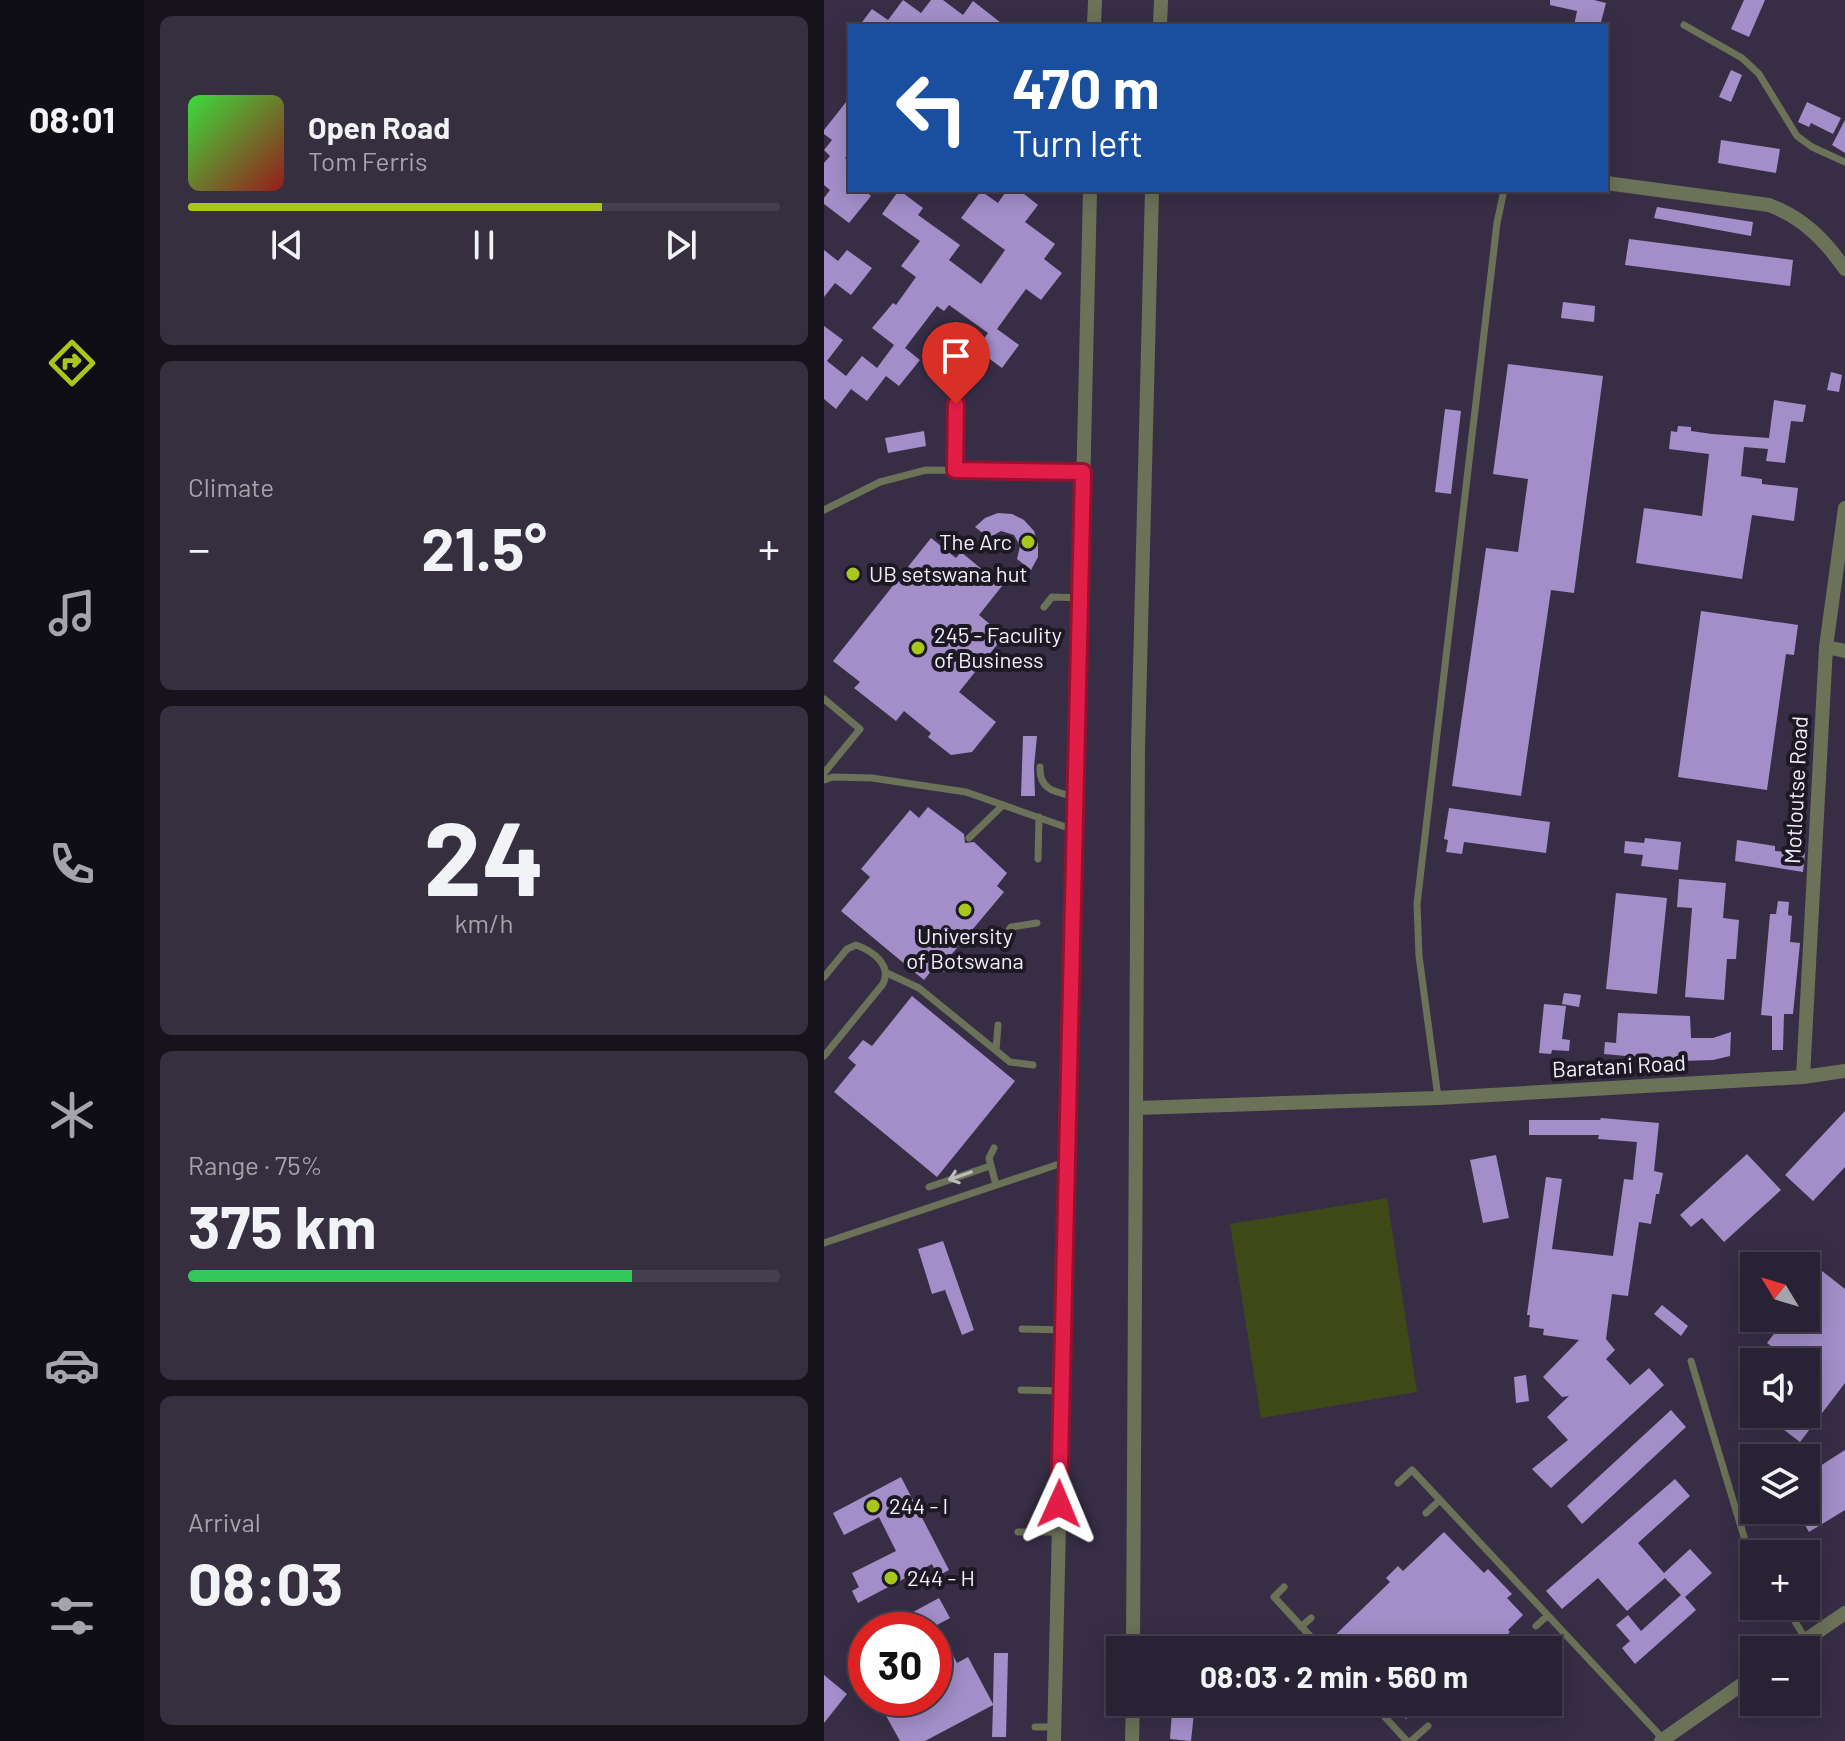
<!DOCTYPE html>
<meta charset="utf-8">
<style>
:root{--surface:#292234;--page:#352f40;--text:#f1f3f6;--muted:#a5a4ac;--line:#453f4f;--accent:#a9c71a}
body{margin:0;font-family:Barlow,sans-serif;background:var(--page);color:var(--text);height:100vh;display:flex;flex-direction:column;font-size:30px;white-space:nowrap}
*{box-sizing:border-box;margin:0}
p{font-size:26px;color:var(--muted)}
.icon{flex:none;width:44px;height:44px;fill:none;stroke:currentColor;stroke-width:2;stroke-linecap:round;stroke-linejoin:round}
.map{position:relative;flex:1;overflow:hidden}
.panel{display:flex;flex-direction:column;gap:16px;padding:16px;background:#17131d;width:680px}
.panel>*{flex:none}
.hud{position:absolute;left:24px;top:24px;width:760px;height:168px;border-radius:0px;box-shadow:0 4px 20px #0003,0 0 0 2px var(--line);background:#1a4fa0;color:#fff;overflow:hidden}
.needle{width:52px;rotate:308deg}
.fabs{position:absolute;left:916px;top:1252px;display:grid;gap:16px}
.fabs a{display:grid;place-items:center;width:80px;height:80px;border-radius:0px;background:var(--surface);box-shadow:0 4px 20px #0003,0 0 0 2px var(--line);font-size:40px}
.speed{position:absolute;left:24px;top:1612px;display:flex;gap:16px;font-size:40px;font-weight:700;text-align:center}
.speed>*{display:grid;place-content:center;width:104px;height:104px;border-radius:50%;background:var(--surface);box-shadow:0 4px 20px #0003,0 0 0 2px var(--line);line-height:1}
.speed .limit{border:12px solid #d22;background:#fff;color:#111}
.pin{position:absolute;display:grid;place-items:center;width:68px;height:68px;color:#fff;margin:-82px -34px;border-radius:50% 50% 50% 0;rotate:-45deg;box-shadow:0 0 8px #0007}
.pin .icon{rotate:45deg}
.me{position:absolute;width:88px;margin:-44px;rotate:1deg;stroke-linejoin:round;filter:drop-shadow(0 0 6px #0008)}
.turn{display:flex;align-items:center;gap:28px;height:168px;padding:0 32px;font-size:36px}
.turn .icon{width:104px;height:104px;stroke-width:2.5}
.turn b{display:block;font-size:56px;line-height:68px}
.big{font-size:60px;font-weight:700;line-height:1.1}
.panel .widget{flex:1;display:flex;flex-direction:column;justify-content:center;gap:12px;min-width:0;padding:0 28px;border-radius:12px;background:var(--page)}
.panel .dial{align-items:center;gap:0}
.dial b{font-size:104px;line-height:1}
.song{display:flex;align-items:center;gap:24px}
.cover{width:96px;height:96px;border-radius:12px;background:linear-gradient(135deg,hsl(120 70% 55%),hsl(0 70% 35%))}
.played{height:8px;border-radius:4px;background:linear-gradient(90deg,var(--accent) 70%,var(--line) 70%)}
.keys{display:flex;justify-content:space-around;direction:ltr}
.heat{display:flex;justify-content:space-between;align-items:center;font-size:44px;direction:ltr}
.charge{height:12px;border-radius:6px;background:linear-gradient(90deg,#34c759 75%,var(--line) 0)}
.trip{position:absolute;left:282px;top:1636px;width:456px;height:80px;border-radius:0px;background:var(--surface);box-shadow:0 4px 20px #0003,0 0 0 2px var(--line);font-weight:700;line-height:80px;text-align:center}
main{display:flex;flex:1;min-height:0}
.dock{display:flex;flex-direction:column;width:144px;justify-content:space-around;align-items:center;background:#100e15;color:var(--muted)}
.dock .icon{width:56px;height:56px}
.dock .selected{color:var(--accent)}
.dock b{font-size:36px;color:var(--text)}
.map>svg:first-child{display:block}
.green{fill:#3f4918}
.building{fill:#a38ec9}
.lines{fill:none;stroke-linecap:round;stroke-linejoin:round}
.service{stroke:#6b7258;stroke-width:7}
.minor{stroke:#6b7258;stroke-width:14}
.oneway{stroke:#bcbcbb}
.route-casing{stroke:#92132f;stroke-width:20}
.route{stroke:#e11d48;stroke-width:14}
.poi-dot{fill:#a9c71a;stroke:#1d1924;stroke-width:3}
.labels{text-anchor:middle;stroke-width:8;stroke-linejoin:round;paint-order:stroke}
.poi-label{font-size:22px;fill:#f2eefd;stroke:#1d1924;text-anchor:start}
.street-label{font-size:22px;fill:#f2eefd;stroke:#1d1924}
</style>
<main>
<nav class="dock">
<b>08:01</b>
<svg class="icon selected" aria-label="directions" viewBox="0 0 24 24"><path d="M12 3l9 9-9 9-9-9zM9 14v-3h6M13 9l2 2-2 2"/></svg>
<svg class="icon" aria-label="music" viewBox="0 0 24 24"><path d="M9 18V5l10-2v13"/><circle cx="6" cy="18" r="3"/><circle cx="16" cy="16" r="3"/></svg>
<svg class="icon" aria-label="phone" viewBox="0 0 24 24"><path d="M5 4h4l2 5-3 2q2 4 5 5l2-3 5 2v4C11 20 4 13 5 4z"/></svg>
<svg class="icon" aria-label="climate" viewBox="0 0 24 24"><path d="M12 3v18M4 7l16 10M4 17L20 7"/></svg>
<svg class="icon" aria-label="car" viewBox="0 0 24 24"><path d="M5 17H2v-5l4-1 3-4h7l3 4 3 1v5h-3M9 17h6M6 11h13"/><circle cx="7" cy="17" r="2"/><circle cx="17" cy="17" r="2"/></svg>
<svg class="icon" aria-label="filters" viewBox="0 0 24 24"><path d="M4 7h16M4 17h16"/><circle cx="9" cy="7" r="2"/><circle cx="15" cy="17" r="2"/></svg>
</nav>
<section class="panel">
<div class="widget">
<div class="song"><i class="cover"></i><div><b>Open Road</b><p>Tom Ferris</p></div></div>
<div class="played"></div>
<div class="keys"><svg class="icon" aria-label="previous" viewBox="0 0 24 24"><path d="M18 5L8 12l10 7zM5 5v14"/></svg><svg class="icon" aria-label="pause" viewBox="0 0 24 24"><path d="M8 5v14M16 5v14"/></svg><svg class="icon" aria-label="next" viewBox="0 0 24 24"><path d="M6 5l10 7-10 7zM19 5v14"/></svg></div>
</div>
<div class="widget"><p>Climate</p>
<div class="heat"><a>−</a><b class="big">21.5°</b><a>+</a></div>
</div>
<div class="widget dial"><b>24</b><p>km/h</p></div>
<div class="widget"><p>Range · 75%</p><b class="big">375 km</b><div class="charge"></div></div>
<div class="widget"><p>Arrival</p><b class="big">08:03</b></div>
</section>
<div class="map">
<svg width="1021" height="1741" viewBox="0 0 1021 1741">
<rect width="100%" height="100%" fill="#372e46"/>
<!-- green -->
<path class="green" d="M563 1198 593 1392 437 1418 406 1224Z"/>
<!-- building -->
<path class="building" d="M79 0 97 13 107 0H119L139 15 149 1 181 26H35L48 9 64 20Z
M726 0H770L782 3 776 26H750L753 11 726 5Z
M920 0H941L925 37 907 29Z
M907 70 918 75 907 102 895 97Z
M26 97V152L21 158 26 162V190H40L47 196 25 223 0 204V198L6 190 0 185V163L6 156 0 150 8 140 0 134V130Z
M983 102 1017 118 1009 134 987 123 985 127 974 122Z
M1021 120V153L1008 145Z
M897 140 956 149 952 173 894 163Z
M75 190 99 208 94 215 136 245 125 260 157 284 181 250 137 218 157 191 174 203 183 190H195L214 205 201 222 231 244 220 259 238 273 217 300 202 289 173 329 195 345 178 368 152 349 164 333 125 305 120 311 113 306 81 348 96 360 75 386 62 376 43 401 27 389 12 409 0 399V326L19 340 3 361 22 376 38 356 53 368 70 345 48 328 69 303 72 305 92 277 77 266 96 241 58 214Z
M833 207 929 222 927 236 830 218Z
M805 239 969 260 966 286 801 265Z
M0 250 14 261 23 250 48 268 27 295 11 283 0 297Z
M739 302 771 306 770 322 737 318Z
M684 364 779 376 750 593 727 590 697 796 628 786 662 548 694 552 704 479 669 474Z
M1007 372 1018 375 1015 392 1003 390Z
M950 400 982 405 979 422 967 421 961 463 942 461 944 449 920 447 917 476 938 479V484L974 488 970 521 928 515 918 579 812 563 820 508 878 516 885 454 845 449 847 431 853 432 854 426 867 427V431L888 434 945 438Z
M621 409 637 411 627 494 611 492Z
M100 431 102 446 64 453 61 438Z
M174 513 188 514 200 520 210 531 214 544V557L207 570 193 559 196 546 190 535 177 531 165 538 151 527 161 518Z
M107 538 132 558 137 552 178 586 155 615 180 636 135 692 172 722 148 752 127 755 104 737 107 733 80 711 72 721 30 688 36 682 9 661Z
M877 611 974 625 970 655 962 654 943 790 854 777Z
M199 736H213L210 767 211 796H197Z
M104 807 140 834 141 843 150 842 183 873 173 886 180 892 127 955 131 959 120 972 112 965 100 980 17 911 46 877 37 869 86 810 95 818Z
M625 808 726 822 722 853 640 842 638 854 622 852 624 840 620 839Z
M821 838 857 842 854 870 817 866 819 855 800 853 801 841 820 843Z
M913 840 951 846V851L981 853 979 872 911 861Z
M855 879 902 883 899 918 915 920 912 959H903L900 1000 861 997 868 908 853 907Z
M792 893 843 898 833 994 782 989Z
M954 901 965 902 964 915 968 916 966 942 976 943 969 1014H960L959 1050H948V1016L937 1015 946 914H952Z
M740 993 757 995 755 1007 738 1004Z
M88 996 191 1081 113 1177 10 1092 32 1065 24 1058 39 1040 48 1046Z
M720 1004 742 1006 738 1039 746 1040 745 1051 728 1050 727 1054 715 1053Z
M794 1013 866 1016 867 1038H889L907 1032 906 1056 889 1060 857 1061 780 1054 781 1042 792 1043Z
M1021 1111V1167L989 1201 961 1175Z
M777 1118 835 1123 830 1171 839 1173 835 1194H832L827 1224 815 1222 804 1296 788 1294 782 1339 791 1350 782 1359 806 1385 825 1368 840 1385 727 1488 708 1469 744 1440 723 1417 745 1396 738 1397 719 1377 755 1340 719 1335 720 1329 705 1327 706 1315H703L722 1177 738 1179 728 1249 789 1256 800 1179 809 1180 813 1142 774 1139 775 1135H705V1120H776Z
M923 1154 957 1190 900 1242 878 1218 867 1227 856 1215Z
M672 1155 685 1218 659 1223 646 1160Z
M119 1241 150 1330 138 1335 121 1290 108 1294 94 1249Z
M998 1271 1021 1289V1383L976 1442 939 1414H982V1362H968L943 1343 956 1326 949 1318H982V1292Z
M838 1305 864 1326 857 1336 830 1314Z
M702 1375 705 1401 692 1403 690 1377Z
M847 1410 862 1427 758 1524 743 1506Z
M1021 1450V1510L985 1532 972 1510H982V1475Z
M77 1477 125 1570 114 1576 108 1564 34 1603 28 1591 35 1587 28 1573 72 1551 55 1517 20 1535 9 1513Z
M851 1479 866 1496 814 1543 840 1573 866 1549 888 1573 861 1597 872 1610 811 1664 798 1648 806 1641 792 1625 804 1615 817 1631 857 1595 841 1578 803 1611 774 1578 738 1609 722 1591Z
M620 1532 660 1573 664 1569 688 1594 683 1598 699 1615 684 1630 686 1632 667 1650H505L502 1644 566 1582 562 1578 574 1566 579 1571Z
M115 1598 126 1618 113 1625 133 1663 144 1657 169 1704 170 1653H184L182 1737H168L169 1705 101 1741H76L55 1703 65 1698H110V1630H56Z
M0 1675 23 1694 0 1723Z
M561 1702H601L582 1719Z
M348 1711 370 1713 367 1741 346 1739Z"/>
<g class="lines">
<!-- service -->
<path class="service" d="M860 25 918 58 935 74 973 136 988 147 1021 162
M131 470 134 342
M0 510 56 482 102 470 259 472
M220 607 228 597 257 598
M0 699 36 729 0 773
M216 767C215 791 232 792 252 797
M0 780 9 777 48 778 142 792 250 830
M145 838 179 805
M214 859 215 817
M175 944 187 927 213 923
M63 973 95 988 186 1062 209 1065
M0 977 23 949 32 945C49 951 68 965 59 984L0 1056
M172 1050 174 1025
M614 1097 595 956 593 904 673 223 680 190
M170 1148 165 1158 172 1185
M105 1187 166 1166
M0 1243 244 1161
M198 1329 239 1330
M867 1361 921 1540 930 1555
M197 1390 238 1391
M574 1483 588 1470 841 1741
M602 1513 616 1500
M194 1532H234
M460 1587 450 1597 499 1650
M962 1606 982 1640
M712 1626 723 1616
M477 1627 487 1618
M547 1702 583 1741
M211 1727H230
M587 1741 604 1726"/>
<!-- minor -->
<path class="minor" d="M270 26 271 0
M336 26 337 0
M782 183 945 205C979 218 1000 239 1021 269
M1002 647 1021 651
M979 1077 1002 647 1021 508
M313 1108 614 1098 979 1077 1021 1071
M309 1650 314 748 328 190
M967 1650 1021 1613
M230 1741 266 190
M308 1741 309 1702
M837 1741 930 1676"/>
</g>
<!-- one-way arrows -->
<defs><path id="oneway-shaft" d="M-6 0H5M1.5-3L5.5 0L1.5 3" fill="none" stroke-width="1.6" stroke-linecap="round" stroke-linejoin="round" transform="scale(2)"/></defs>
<use class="oneway" href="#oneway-shaft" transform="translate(136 1176) rotate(161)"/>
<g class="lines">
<defs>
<path id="route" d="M132 404 131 470 259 472 235 1504"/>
</defs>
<!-- route casing -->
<use href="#route" class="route-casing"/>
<!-- route -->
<use href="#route" class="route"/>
</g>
<!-- markers -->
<g class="poi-dot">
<circle cx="204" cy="542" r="8"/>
<circle cx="29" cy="574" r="8"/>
<circle cx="94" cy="648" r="8"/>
<circle cx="141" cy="910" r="8"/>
<circle cx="49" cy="1506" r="8"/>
<circle cx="67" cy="1578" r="8"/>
</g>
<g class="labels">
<!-- poi labels -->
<g class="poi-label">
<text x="188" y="550" text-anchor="end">The Arc</text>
<text x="45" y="582">UB setswana hut</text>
<text x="110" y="643">245 - Faculity<tspan x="110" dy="25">of Business</tspan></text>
<text x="141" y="944" text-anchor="middle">University<tspan x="141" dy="25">of Botswana</tspan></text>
<text x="65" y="1514">244 - I</text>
<text x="83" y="1586">244 - H</text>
</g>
<!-- street labels -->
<g class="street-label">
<text transform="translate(972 790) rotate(-87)" y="8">Motloutse Road</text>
<text transform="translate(795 1066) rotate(-3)" y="8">Baratani Road</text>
</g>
</g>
</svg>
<div class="fabs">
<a><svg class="needle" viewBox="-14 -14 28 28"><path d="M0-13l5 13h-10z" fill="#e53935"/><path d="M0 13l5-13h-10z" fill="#a5a4ac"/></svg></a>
<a><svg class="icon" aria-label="sound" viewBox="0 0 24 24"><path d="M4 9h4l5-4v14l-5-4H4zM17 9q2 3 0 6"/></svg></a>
<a><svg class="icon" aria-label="layers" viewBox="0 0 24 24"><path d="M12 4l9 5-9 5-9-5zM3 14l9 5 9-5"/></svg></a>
<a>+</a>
<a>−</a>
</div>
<div class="speed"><div class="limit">30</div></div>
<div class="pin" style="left:132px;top:404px;background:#d93025"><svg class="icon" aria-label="arrive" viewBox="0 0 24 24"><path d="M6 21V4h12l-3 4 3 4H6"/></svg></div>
<svg class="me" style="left:235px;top:1504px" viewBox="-20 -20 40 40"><path d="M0-17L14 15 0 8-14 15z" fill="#e11d48" stroke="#fff" stroke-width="4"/></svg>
<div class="trip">08:03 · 2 min · 560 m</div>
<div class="hud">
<div class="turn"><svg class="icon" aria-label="left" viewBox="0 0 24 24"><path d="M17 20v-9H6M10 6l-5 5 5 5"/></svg><div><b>470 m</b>Turn left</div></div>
</div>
</div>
</main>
